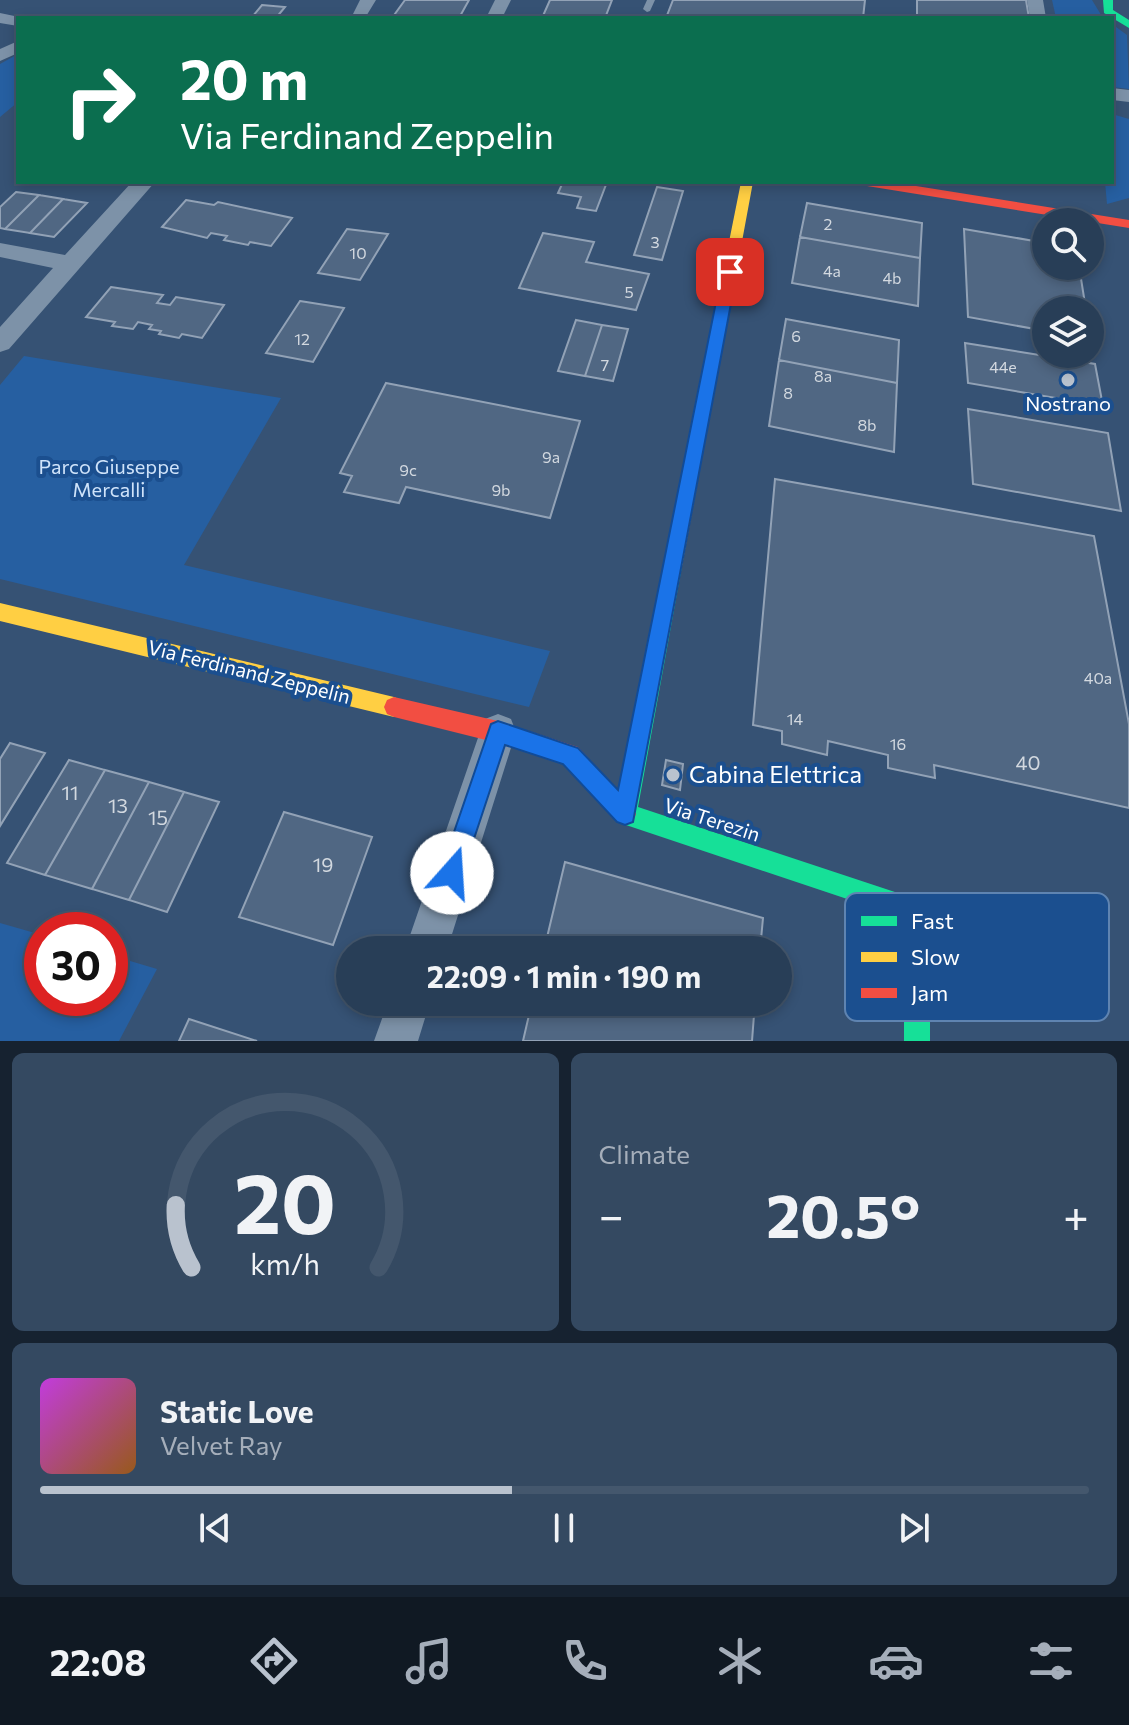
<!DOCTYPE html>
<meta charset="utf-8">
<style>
:root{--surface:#283e57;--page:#344961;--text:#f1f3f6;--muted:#a5aeba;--line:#44576d;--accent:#b9c2ce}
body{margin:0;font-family:Commissioner,sans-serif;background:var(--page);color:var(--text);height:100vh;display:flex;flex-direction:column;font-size:30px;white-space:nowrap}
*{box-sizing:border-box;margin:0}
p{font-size:26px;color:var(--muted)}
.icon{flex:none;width:44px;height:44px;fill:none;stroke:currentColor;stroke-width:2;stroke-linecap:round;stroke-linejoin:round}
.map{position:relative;height:1041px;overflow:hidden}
.sheet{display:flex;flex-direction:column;gap:12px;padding:12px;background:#162230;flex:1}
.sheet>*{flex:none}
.guide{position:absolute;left:16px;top:16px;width:1098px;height:168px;border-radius:0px;box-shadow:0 4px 12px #0003,0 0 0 2px var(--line);background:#0b6e4f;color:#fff;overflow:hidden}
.buttons{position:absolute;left:1032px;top:208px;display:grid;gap:16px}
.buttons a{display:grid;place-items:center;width:72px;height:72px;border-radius:50%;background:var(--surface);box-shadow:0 4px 12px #0003,0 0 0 2px var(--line);font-size:40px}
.speed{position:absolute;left:24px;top:912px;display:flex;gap:16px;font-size:40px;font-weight:700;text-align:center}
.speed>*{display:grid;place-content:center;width:104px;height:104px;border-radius:50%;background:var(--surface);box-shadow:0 4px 12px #0003,0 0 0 2px var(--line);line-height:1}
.speed .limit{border:12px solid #d22;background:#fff;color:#111}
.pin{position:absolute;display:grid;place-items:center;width:68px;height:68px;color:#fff;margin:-34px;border-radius:16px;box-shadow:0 4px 12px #0006}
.me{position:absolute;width:88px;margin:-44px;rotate:19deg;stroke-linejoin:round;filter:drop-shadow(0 0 6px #0008)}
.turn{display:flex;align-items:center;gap:28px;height:168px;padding:0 32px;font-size:36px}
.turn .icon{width:104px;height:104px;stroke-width:2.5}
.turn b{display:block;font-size:56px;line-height:68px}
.big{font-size:60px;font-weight:700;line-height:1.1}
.sheet .tile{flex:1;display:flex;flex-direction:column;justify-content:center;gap:12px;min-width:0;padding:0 28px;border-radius:12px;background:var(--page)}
.sheet .dial{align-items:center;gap:0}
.dial svg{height:208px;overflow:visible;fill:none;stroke:var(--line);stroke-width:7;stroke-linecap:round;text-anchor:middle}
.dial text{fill:var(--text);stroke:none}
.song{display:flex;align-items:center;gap:24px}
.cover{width:96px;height:96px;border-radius:12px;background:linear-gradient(135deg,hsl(290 70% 55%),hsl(30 70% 35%))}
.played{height:8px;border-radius:4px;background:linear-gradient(90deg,var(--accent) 45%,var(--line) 45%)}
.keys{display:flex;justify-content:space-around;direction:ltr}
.heat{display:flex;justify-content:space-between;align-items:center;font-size:44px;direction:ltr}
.sheet .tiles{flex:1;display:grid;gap:12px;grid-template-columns:1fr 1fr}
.tile:last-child{grid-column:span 2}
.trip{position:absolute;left:336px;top:936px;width:456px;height:80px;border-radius:40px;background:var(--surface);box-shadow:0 4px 12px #0003,0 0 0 2px var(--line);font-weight:700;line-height:80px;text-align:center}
.tabs{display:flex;height:128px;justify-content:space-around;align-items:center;background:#101923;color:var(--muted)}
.tabs .icon{width:56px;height:56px}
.tabs .selected{color:var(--accent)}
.tabs b{font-size:36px;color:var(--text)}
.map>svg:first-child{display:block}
.green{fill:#265fa1}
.building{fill:#506783;stroke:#92a2b6;stroke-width:2}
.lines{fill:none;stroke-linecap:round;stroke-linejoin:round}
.lane{fill:#7d92a8;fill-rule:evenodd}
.street{fill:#7d92a8;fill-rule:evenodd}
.fast{fill:#16e098;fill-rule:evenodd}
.slow{fill:#ffcf43;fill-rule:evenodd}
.jam{fill:#f24e42;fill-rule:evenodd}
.route{fill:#1a73e8;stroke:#114b97;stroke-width:2}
.poi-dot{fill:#b9c2ce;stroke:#1b4f8f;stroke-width:3}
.labels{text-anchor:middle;stroke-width:8;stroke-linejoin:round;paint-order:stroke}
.number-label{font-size:16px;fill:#d3d9e0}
.poi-label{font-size:20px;fill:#fff;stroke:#1b4f8f}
.park-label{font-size:20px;fill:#cfe3fa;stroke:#1b4f8f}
.street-label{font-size:20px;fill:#fff;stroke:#1b4f8f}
.near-number-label{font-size:20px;fill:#d3d9e0}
.near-poi-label{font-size:24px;fill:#fff;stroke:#1b4f8f;text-anchor:start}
.key{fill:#1b4f8f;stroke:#5f84b1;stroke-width:2}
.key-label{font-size:22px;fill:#fff}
</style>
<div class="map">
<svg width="1129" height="1041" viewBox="0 0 1129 1041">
<rect width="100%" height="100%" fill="#365274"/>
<!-- green -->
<path class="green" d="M1052 0H1092L1103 18H1056Z
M1112 24 1127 35 1129 89 1112 87Z
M18 54V102L0 117V64Z
M1112 114 1129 119V198L1107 204 1105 182H1112Z
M24 356 281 398 184 565 550 651 529 707 0 579V385Z
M0 923 42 935V998H110V955L157 969 119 1041H0Z"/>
<!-- building -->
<path class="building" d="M405 0H469L459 18H392Z
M550 0H612L605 18H542Z
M673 0H865L863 18H666Z
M917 0H1026L1029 18H917Z
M262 5 285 7 276 18 253 16Z
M563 182H607L596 211 577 208 581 197 558 193Z
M657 187 683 191 662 260 634 255Z
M16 192 39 195 5 229 0 228V207Z
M39 195 63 199 30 233 5 229Z
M63 199 87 203 54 237 30 233Z
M186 200 214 205 218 202 292 218 271 246 250 242 248 245 224 240 227 236 211 233 207 238 162 227Z
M807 203 922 223 920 258 800 237Z
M347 229 388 234 360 280 318 273Z
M964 229 1046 243V266H1079L1086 310H1046V331L968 317Z
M543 233 594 242 586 262 649 274 636 310 519 288Z
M800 237 920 258 918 306 792 283Z
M111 287 163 295 157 303 170 305 176 297 224 305 202 338 182 334 179 338 159 334 161 331 149 329 152 325 138 322 133 329 112 326 115 322 86 317Z
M300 301 344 308 313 362 266 353Z
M786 319 899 340 897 383 779 360Z
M576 320 602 325 585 376 558 371Z
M602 325 628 329 613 381 585 376Z
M965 343 1095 364 1103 406 968 383Z
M779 360 897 383 894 452 769 426Z
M386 383 580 421 550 518 406 487 399 503 344 492 352 476 340 473Z
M968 409 1108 433 1121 511 973 484Z
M775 479 1094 536 1129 724V808L934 765 935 778 888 768V755L828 741 827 755 782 744V731L753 725Z
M10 743 45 753 0 826V759Z
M69 760 105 770 45 875 7 863Z
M666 760 683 764 680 790 662 785Z
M105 770 149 782 92 889 45 875Z
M149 782 184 792 129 900 92 889Z
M184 792 219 802 167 912 129 900Z
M284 812 372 837 333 945 239 917Z
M565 862 763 918 760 950H544Z
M532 1002H755L752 1041H523Z
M189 1019 257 1041H179Z"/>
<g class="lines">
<!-- lane -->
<path class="lane" d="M647 0H655L650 11 647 12 643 9Z"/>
<!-- street -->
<path class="street" d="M360 0H376L365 18H351Z
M495 0H511L502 18H486Z
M1027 0H1043L1046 18H1030Z
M0 13 24 18H18V26L0 23Z
M18 41V53L0 61V49Z
M1112 88 1129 90V102L1112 100Z
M132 182H155L9 349 0 352V327L53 268 0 257V243L65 255Z
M498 714 511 719 516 732 447 950H405L480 732 485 719Z
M388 1002H430L418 1041H374Z"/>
<!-- fast -->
<path class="fast" d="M1103 0H1113V10L1129 20V28L1104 13Z
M673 558 680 560 682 566 638 807 910 897 930 986V1041H904V986L892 914 617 822 614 814 664 566 666 560Z"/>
<!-- slow -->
<path class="slow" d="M741 182H753L682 566 680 572 673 574 666 572 664 566Z
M0 603 394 697 401 700 404 707 401 714 394 717 0 621Z"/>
<!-- jam -->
<path class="jam" d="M861 182H891L1129 220V228L867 186Z
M394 697 498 721 578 747 633 806 636 814 633 822 625 825 617 822 563 764 498 743 394 717 387 714 384 707 387 700Z"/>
</g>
<!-- route -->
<path class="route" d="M730 267 737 272 633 822 625 825 617 822 563 764 505 745 460 881 452 885 444 881 440 873 491 724 498 721 578 748 618 790 722 272Z"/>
<!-- markers -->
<g class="poi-dot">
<circle cx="1068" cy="380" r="8"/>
<circle cx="673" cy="775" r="8"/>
</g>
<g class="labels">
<!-- number labels -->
<g class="number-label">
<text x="828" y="230">2</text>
<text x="655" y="248">3</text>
<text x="358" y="259">10</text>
<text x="832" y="277">4a</text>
<text x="892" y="284">4b</text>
<text x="629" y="298">5</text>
<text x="796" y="342">6</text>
<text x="302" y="345">12</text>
<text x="605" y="371">7</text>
<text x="1003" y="373">44e</text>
<text x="823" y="382">8a</text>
<text x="788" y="399">8</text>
<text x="867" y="431">8b</text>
<text x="551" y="463">9a</text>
<text x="408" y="476">9c</text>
<text x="501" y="496">9b</text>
<text x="1098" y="684">40a</text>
<text x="795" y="725">14</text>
<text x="898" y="750">16</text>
</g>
<!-- poi labels -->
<g class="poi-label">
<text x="1068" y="411">Nostrano</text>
</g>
<!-- park labels -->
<g class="park-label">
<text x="109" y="474">Parco Giuseppe<tspan x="109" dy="23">Mercalli</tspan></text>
</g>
<!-- street labels -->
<g class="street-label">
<text transform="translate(249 672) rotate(14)" y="7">Via Ferdinand Zeppelin</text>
<text transform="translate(712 820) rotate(18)" y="7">Via Terezin</text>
</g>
<!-- near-number labels -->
<g class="near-number-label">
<text x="1028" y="770">40</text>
<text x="70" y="800">11</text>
<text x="118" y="813">13</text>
<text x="158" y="825">15</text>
<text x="323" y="872">19</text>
</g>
<!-- near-poi labels -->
<g class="near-poi-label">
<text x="689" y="783">Cabina Elettrica</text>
</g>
</g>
<!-- legend -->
<rect x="845" y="893" width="264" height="128" rx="12" class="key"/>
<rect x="861" y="916" width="36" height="10" fill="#16e098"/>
<rect x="861" y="952" width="36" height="10" fill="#ffcf43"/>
<rect x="861" y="988" width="36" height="10" fill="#f24e42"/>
<g class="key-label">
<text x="911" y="929">Fast</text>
<text x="911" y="965">Slow</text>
<text x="911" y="1001">Jam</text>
</g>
</svg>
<div class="buttons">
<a><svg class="icon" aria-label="search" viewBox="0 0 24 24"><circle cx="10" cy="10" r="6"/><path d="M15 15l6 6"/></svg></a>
<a><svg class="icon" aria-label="layers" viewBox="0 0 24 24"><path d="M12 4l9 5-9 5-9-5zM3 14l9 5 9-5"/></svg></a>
</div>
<div class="speed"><div class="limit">30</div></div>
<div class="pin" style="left:730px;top:272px;background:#d93025"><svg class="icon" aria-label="arrive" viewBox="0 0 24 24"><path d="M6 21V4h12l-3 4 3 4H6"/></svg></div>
<svg class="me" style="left:452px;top:873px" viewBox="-20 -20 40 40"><circle r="19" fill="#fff"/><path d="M0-13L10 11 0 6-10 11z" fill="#1a73e8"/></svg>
<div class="trip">22:09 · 1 min · 190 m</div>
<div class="guide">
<div class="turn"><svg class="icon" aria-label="right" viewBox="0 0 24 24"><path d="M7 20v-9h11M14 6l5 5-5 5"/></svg><div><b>20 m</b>Via Ferdinand Zeppelin</div></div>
</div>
</div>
<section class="sheet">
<div class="tiles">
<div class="tile dial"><svg viewBox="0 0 100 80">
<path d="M14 69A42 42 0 1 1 86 69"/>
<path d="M14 69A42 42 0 0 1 8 45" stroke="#b9c2ce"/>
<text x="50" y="56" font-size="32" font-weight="700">20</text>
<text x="50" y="72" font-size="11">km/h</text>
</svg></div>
<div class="tile"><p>Climate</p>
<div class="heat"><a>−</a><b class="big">20.5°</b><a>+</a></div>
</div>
<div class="tile">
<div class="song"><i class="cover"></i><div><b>Static Love</b><p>Velvet Ray</p></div></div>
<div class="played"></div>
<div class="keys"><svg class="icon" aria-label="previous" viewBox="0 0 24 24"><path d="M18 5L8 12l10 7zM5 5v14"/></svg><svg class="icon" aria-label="pause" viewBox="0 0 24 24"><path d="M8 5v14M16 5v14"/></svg><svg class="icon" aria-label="next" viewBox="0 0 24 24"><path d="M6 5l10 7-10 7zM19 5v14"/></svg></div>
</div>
</div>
</section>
<nav class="tabs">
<b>22:08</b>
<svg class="icon selected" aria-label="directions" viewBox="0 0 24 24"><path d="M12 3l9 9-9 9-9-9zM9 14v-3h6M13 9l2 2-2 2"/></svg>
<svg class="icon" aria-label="music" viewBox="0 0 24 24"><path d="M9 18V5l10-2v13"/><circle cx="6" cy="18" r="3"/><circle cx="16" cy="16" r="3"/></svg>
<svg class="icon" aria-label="phone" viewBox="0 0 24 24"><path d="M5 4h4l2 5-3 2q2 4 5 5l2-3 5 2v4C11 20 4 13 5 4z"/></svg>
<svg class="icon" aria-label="climate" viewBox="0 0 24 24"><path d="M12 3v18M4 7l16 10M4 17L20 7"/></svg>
<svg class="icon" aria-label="car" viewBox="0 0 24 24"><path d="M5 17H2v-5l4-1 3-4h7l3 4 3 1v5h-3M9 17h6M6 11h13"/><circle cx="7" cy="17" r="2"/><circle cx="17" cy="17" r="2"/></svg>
<svg class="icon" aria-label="filters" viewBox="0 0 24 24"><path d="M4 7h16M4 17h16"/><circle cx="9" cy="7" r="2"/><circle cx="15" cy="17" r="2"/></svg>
</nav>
